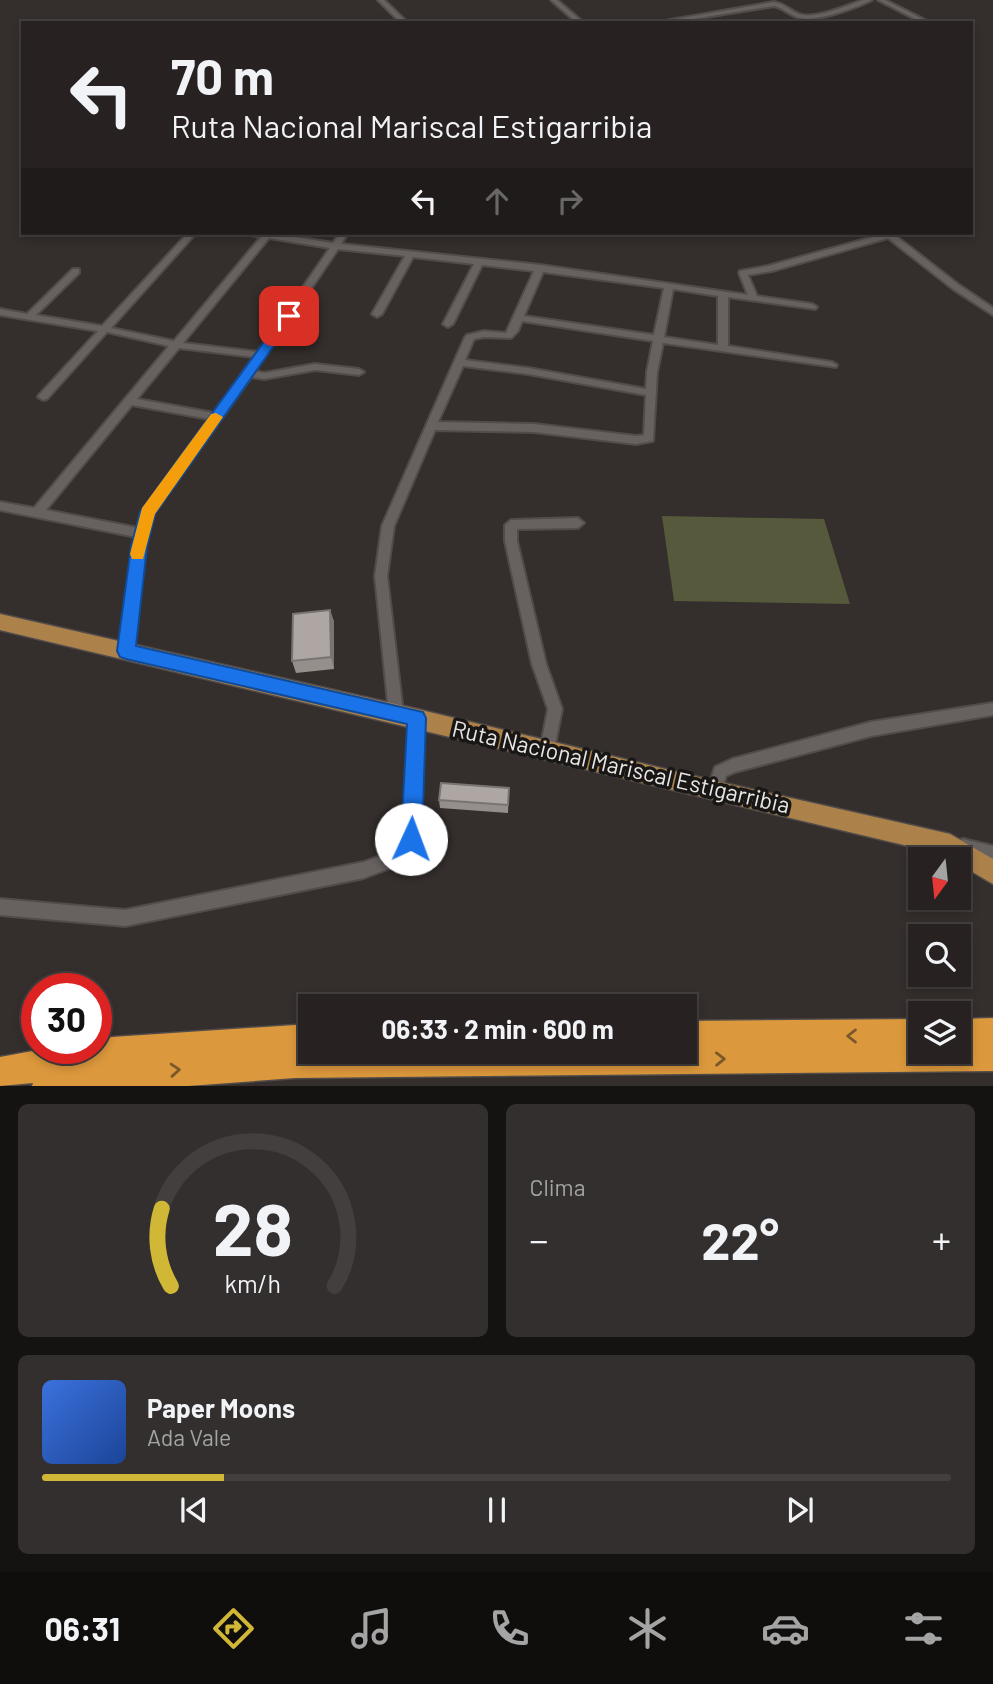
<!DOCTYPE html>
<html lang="es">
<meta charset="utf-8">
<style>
:root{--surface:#272221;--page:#332f2e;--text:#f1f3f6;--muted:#a4a4a5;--line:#433f3f;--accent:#d1b736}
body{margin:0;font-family:Barlow,sans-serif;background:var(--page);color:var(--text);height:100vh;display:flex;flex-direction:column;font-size:26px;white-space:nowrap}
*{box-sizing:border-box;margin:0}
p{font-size:23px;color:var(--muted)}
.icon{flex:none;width:38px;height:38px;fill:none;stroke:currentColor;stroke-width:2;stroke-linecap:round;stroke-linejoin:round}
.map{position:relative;height:1086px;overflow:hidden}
.panel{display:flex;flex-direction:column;gap:18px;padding:18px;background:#151312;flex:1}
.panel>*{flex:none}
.top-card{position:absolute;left:21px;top:21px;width:952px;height:214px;border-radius:0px;box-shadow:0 4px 10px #0003,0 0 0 2px var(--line);background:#272221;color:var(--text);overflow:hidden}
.needle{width:46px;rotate:195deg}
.controls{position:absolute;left:908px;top:847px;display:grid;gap:14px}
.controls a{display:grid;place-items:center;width:63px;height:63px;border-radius:0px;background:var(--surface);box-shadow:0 4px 10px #0003,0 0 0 2px var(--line);font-size:35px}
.speed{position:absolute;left:21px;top:973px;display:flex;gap:14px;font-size:35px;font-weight:700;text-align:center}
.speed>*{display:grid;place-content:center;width:91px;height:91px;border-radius:50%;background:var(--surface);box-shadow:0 4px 10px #0003,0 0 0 2px var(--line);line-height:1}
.speed .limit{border:10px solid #d22;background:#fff;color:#111}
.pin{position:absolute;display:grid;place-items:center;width:60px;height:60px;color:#fff;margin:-30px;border-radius:14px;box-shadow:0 4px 10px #0006}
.me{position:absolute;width:77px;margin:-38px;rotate:2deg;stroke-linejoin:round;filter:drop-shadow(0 0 5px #0008)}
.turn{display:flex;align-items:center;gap:24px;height:147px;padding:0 35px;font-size:32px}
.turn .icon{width:91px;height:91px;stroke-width:2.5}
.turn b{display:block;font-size:49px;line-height:60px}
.lanes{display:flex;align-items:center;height:66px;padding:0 35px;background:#0003;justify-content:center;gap:35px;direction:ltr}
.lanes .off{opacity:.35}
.big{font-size:52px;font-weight:700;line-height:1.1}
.panel .widget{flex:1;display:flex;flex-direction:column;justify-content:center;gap:10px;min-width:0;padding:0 24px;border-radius:10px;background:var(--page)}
.panel .dial{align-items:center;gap:0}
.dial svg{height:182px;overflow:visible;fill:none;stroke:var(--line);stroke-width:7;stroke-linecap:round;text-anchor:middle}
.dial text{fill:var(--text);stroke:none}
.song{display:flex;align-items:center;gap:21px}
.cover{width:84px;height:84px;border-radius:10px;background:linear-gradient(135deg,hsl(220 70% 55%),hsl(220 70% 35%))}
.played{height:7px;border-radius:4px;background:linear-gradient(90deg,var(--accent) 20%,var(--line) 20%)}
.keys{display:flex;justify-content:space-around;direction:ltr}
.heat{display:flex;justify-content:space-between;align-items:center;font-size:38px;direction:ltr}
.panel .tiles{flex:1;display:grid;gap:18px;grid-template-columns:1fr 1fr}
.widget:last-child{grid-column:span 2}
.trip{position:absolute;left:298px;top:994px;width:399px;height:70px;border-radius:0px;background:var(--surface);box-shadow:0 4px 10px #0003,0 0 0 2px var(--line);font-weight:700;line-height:70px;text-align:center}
.dock{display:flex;height:112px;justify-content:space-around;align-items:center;background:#100e0d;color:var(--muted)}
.dock .icon{width:49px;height:49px}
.dock .current{color:var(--accent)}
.dock b{font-size:32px;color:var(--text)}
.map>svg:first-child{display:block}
.green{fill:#56593c}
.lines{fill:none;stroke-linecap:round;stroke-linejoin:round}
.street-casing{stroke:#514c4a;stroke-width:4}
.primary-casing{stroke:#514c4a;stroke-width:3}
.highway-casing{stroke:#514c4a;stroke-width:3}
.street{fill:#67615f;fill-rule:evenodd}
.primary{fill:#ad824a;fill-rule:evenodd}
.highway{fill:#dc983c;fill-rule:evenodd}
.wall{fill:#958f8c}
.shaded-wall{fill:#797472}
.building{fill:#ada6a3;stroke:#797472;stroke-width:2}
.oneway{stroke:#7a5829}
.route{fill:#1a73e8;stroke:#114b97;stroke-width:2}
.slow{fill:#f59e0b}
.labels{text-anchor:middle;stroke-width:7;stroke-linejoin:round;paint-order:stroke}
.street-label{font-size:23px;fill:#e9e6e4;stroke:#191716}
</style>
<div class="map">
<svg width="993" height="1086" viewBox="0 0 993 1086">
<rect width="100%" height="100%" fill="#342e2c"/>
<!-- green -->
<path class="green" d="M662 516 824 519 850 604 674 601Z"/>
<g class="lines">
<defs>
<path id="street" d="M378 0H384L408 23H401Z
M551 0H557L584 23H577Z
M863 0H872C856 8 817 22 800 18 790 16 784 8 774 6L668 23H653L774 2C785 4 789 10 799 14 814 20 848 5 863 0Z
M878 0H885L931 23H923Z
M188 233H196L111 328 174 341 261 237 250 235 249 233H268L333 243 340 233H348L341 244 540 265 748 295 739 273 740 271 768 266 884 234 883 233H892L959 285 993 308V315L953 289 888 238 772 271 748 275 757 296 812 304 817 307 815 309 728 297V346L832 362 837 365 836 367 663 343 657 372 653 441 636 444 534 432 435 430 394 526 387 576 403 713 401 718 396 719 391 718 389 713 375 576 382 526 465 337 467 335 484 331 506 333 534 271 482 265 453 324 448 327 443 324 474 264 413 257 382 314 377 317 372 314 405 256 338 249 255 371 264 373 315 364 359 369 364 372 359 375 315 370 264 379 251 377 154 513 145 547 133 651 131 655 126 657 121 655 119 651 136 537 0 510V502L34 508 169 346 107 332 47 399 43 400 38 397 39 395 98 331 0 315V309L27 314 73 269H79V273L36 315 102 326ZM269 238 330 248 258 352 183 343ZM543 272 664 288 654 335 524 316ZM673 289 718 296V345L664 337ZM522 321 653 341 647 372 646 389 528 368 465 360 474 339 484 337 511 338 518 331ZM179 348 254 357 214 413 137 399ZM463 366 528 374 646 395 644 435 636 436 534 424 438 422ZM132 405 209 419 144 509 138 528 46 510Z
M578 518 584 523 578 528 517 529V541L546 664 562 709 554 750 552 755 547 757 542 755 540 750 548 709 532 664 505 541V525L511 520Z
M993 703V715L871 736 735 772 726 776 720 797 715 799 710 797 707 792 715 767 732 759 871 722Z
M417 711 422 713 424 718 419 839 412 852 403 863 364 878 125 926 0 915V899L125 910 364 862C381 856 393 853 403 837L410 718 412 713Z
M963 839 993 846V862L957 853 955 847 957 841Z"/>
<path id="primary" d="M0 614 417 709 715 781 950 834 993 859V884L959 864V859L946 855 0 630Z"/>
<path id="highway" d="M993 1018V1071L295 1078 188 1086H32L33 1083 0 1086V1057L49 1048H96V1040L112 1037 310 1024V1052H684V1021L920 1019V1052H959V1019Z"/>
</defs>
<!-- street casing -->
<use href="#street" class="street-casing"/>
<!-- primary casing -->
<use href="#primary" class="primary-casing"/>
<!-- highway casing -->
<use href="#highway" class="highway-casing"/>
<!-- street -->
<use href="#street" class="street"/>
<!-- primary -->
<use href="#primary" class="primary"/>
<!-- highway -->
<use href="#highway" class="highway"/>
</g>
<!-- wall -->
<path class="wall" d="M330 610 334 622V669L296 673 292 661Z
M509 788 508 813 440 808 439 800Z"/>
<!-- shaded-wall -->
<path class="shaded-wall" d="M330 610 334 622V669L331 657Z"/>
<!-- building -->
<path class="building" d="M330 610 331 657 292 661 293 614Z
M441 783 509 788 508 805 439 800Z"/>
<!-- one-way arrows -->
<defs><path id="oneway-chevron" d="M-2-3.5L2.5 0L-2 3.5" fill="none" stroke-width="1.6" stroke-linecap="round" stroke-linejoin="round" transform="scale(1.75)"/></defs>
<g class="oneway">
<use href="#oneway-chevron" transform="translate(852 1036) rotate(180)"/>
<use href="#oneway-chevron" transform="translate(720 1059) rotate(-1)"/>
<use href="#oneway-chevron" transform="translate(175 1070) rotate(-4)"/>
</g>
<!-- route -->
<path class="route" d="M289 312 295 316 155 514 147 547 136 646 423 712 426 718 422 839 419 846 411 849 404 846 401 839 407 724 126 659 120 657 117 651 131 547 140 512 285 313Z"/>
<!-- slow -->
<path class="slow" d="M216 413 223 417 155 514 143 559H132L130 554 142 508 211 414Z"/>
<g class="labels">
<!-- street labels -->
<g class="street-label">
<text transform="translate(621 767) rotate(13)" y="8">Ruta Nacional Mariscal Estigarribia</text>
</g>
</g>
</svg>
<div class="controls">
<a><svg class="needle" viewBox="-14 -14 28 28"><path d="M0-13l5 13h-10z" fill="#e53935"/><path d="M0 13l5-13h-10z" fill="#a4a4a5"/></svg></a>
<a><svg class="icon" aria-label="search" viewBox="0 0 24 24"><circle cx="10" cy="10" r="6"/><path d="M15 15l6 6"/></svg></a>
<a><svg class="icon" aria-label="layers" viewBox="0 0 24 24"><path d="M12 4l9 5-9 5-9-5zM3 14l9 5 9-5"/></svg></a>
</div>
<div class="speed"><div class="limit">30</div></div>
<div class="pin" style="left:289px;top:316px;background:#d93025"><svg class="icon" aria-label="arrive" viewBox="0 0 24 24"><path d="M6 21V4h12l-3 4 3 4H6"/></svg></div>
<svg class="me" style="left:411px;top:839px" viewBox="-20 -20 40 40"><circle r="19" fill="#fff"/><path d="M0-13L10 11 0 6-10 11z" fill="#1a73e8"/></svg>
<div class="trip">06:33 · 2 min · 600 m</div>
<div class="top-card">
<div class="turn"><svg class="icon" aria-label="left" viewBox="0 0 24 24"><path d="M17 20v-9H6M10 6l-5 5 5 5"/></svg><div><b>70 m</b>Ruta Nacional Mariscal Estigarribia</div></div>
<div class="lanes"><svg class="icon" aria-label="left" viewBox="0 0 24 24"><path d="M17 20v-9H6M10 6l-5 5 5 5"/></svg><svg class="icon off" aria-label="ahead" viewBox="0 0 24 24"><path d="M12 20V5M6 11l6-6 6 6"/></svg><svg class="icon off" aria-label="right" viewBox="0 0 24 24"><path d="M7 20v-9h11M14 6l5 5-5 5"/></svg></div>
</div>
</div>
<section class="panel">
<div class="tiles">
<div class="widget dial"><svg viewBox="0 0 100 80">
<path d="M14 69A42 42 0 1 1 86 69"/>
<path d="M14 69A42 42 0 0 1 10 35" stroke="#d1b736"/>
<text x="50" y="56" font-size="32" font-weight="700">28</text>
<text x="50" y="72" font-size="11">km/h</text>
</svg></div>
<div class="widget"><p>Clima</p>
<div class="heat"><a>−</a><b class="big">22°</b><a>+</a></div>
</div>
<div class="widget">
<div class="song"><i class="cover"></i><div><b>Paper Moons</b><p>Ada Vale</p></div></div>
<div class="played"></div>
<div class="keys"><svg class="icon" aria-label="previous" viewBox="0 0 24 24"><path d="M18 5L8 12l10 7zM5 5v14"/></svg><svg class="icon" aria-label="pause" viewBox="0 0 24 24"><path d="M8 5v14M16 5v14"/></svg><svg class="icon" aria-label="next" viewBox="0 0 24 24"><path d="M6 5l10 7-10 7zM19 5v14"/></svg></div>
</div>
</div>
</section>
<nav class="dock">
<b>06:31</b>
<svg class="icon current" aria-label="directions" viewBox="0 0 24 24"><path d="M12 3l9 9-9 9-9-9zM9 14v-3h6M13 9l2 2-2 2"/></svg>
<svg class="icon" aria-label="music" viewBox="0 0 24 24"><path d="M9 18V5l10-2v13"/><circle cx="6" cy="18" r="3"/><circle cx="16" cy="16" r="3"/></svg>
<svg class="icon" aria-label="phone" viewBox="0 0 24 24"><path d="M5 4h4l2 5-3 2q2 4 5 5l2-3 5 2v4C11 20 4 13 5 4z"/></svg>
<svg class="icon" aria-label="climate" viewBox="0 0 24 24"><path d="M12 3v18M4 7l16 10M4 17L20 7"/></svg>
<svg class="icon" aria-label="car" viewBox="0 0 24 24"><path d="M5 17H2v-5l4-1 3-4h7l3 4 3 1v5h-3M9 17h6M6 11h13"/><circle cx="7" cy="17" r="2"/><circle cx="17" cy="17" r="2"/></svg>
<svg class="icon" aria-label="filters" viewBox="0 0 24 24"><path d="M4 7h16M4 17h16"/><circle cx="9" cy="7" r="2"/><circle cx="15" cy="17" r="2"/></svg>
</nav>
